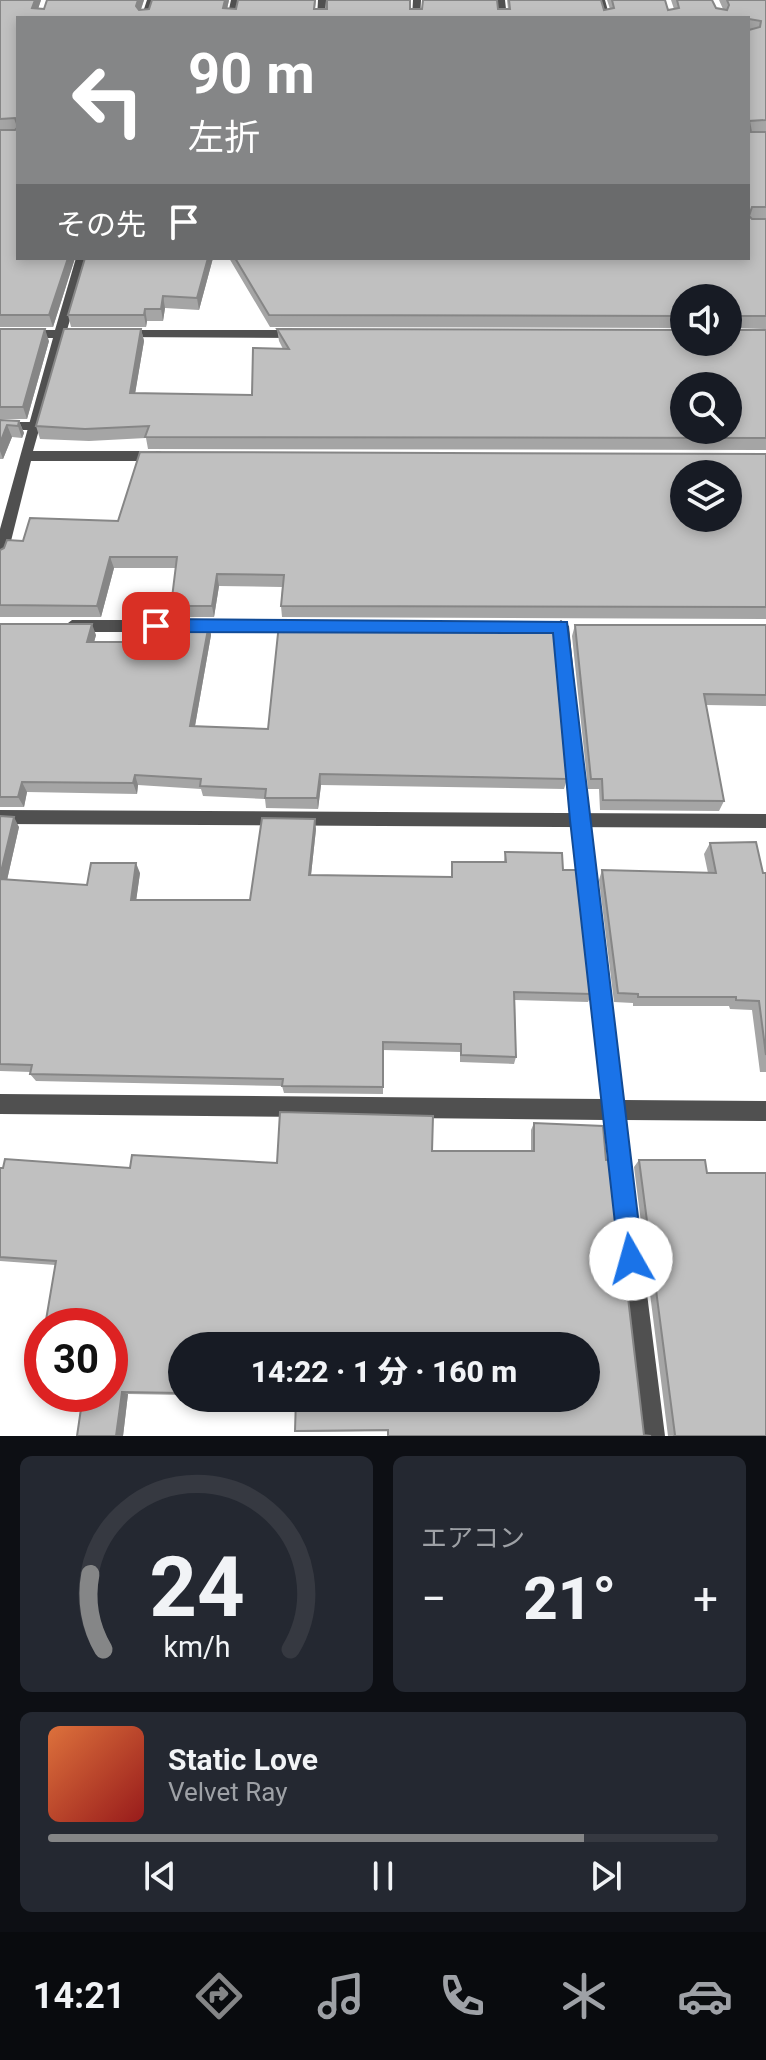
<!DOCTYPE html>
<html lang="ja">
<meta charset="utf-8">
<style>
:root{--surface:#171b24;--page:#242831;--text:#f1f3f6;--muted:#9ea1a6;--line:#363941;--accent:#858687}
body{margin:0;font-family:Roboto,"Noto Sans JP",sans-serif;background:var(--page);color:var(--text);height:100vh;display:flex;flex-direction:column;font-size:30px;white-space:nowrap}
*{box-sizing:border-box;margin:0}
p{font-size:26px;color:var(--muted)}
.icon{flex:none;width:44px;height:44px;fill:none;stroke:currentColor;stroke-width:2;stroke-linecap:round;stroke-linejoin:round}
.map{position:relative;height:1436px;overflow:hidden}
.drawer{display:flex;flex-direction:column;gap:20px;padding:20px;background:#0d0f14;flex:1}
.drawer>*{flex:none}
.hud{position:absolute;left:16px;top:16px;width:734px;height:244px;border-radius:0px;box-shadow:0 4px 12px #0003;background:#858687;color:#fff;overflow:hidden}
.controls{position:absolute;left:670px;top:284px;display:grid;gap:16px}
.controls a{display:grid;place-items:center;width:72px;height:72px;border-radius:50%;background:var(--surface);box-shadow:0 4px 12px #0003;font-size:40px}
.speed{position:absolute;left:24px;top:1308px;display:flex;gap:16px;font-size:40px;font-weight:700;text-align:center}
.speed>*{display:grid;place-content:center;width:104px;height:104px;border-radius:50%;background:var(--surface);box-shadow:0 4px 12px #0003;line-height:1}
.speed .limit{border:12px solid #d22;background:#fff;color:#111}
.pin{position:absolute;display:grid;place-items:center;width:68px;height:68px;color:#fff;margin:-34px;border-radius:16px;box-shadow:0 4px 12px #0006}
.me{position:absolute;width:88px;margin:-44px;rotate:353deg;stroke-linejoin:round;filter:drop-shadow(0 0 6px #0008)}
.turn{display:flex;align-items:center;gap:28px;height:168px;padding:0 40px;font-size:36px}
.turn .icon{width:104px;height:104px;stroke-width:2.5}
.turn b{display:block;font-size:56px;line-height:68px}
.then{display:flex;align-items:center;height:76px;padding:0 40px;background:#0003;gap:16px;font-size:30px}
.big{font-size:60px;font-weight:800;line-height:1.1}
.drawer .widget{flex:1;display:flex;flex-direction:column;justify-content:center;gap:12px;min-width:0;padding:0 28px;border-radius:12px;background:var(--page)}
.drawer .dial{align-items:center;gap:0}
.dial svg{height:208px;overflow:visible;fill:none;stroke:var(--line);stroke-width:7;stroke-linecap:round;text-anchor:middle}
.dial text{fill:var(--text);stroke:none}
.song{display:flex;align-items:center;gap:24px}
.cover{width:96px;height:96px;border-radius:12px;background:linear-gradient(135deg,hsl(20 70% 55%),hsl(0 70% 35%))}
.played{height:8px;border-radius:4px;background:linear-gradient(90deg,var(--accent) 80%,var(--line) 80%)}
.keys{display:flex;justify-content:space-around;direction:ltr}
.heat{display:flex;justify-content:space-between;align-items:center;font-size:44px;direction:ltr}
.drawer .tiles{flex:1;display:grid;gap:20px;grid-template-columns:1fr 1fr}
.widget:last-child{grid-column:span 2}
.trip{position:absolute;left:168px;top:1332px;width:432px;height:80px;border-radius:40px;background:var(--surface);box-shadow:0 4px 12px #0003;font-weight:800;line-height:80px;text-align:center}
.dock{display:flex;height:128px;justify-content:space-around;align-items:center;background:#090b0e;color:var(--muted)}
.dock .icon{width:56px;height:56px}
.dock .active{color:var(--accent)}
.dock b{font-size:36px;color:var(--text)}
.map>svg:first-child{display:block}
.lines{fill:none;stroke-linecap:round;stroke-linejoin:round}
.service{fill:#505050;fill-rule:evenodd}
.minor{fill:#505050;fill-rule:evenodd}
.tertiary{fill:#505050;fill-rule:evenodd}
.wall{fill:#a5a5a5}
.shaded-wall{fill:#868686}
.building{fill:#c0c0c0;stroke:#868686;stroke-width:2;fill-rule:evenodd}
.route{fill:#1a73e8;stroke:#114b97;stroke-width:2}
</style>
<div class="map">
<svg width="766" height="1436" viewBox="0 0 766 1436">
<rect width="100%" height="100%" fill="#fff"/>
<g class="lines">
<!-- service -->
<path class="service" d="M231 0H239L235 18H227Z
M318 0H326L325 18H317Z
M413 0H421L420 18H412Z
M497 0H505L507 18H499Z
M597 0H605L610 18H602Z
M0 422H34L40 426 34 430H0Z
M0 810 766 814V828L0 824Z"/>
<!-- minor -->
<path class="minor" d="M76 258H88L67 330H82L88 334 82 338H65L33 451H160L167 456 160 461H31L7 557 0 562V529L53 338H0V330H55Z
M122 330H298L304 334 298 338 118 337V331Z
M72 620H300L308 626 300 632H72L64 626Z
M561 620 569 626 588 820 623 1100 766 1101V1121L625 1120 665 1436H641L605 1120 0 1114V1094L603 1099 570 820 553 626Z"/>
<!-- tertiary -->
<path class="tertiary" d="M147 0H155L149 18H141Z"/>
</g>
<!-- wall -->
<path class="wall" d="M0 0H41L38 9H44L47 0H144L141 10 149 9 152 0H229L227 9H236L238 0H316L315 9H508L507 0H601L604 10 610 9 607 0H665L668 10 674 9 671 0H712L716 8 723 9 719 0H766V329L730 328 732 330H766V450L148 449 146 438 89 441 40 439 36 426 141 329 144 341 135 393 252 395 283 349 279 341 277 329 728 342 684 298V328L270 327 229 258H748V18H18V258H75L53 327H0Z
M85 258H213L199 310 165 308 163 321H147L146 327H71L68 315Z
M0 329 49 341 27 419H0Z
M0 420 19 421 24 433 22 438 12 437 3 459H0Z
M766 454V619L282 617 281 606 282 587 219 586 214 617H174L171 606 176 568H114L101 617H0V550L23 541 118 521Z
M0 624 96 635 94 642H166L209 624 211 635 195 726 567 779 564 789 321 785 318 809 266 808 265 799 203 796 201 789 138 785 137 794 27 792 24 807H0Z
M575 625H766V706L706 705 724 801 719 811 600 810 599 789H588L572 636Z
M0 816 19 827 7 880 87 885 140 873 136 900H250L316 829 311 875 451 877 452 862H504L505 852 563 870 592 994 588 1002 515 1000 516 1057 514 1064 460 1062V1052L383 1050V1094L284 1093 282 1086 36 1081 30 1074 31 1072 0 1071Z
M710 843 763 873H766V1072H760L752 1010 730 1009 729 1006H633V1003L614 1002 599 880 602 870 708 873 704 854Z
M280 1112 433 1116 432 1151H531V1130L534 1123 603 1126 606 1160H612L644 1435 651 1436H388V1431L297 1432 295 1431 296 1398H586V1346H182V1395L128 1394 123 1436H77L81 1404H65L57 1402 58 1394H110V1326H45L55 1265 0 1261V1168H3L5 1159 130 1168 132 1155 277 1163Z
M639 1160 707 1173 766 1436H668L634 1167Z"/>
<!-- shaded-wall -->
<path class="shaded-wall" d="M35 0H41L35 18 32 8Z
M138 0H144L138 17 136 6Z
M225 0H229L225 18 223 8Z
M68 258H75L53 327 49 315Z
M208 258H213L199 310 197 298Z
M163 296 165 308 163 321 161 309Z
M145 309 147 321 146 327 144 315Z
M45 329 49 341 27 419 23 407Z
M141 329 144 341 133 406 130 393Z
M19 421 24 433 22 438 18 426Z
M7 425 12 437 3 459 0 451V443Z
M110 557 114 568 101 617 97 606Z
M217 574 219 586 214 617 212 606Z
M92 624 96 635 91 653 87 642Z
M209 624 211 635 193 737 190 726Z
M320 774 321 785 318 809 317 798Z
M135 775 138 785 137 794 133 783Z
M22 782 27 792 24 807 18 797Z
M14 817 19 827 5 889 0 880V876Z
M315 819 316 829 310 884 309 875Z
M136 863 140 873 135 909 131 900Z
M122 1392 128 1394 123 1436H116Z"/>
<!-- building -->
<path class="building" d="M0 0H35L32 8 44 9 47 0H138L136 6 139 10 149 9 152 0H225L223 8 236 9 238 0H315L314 9H327V0H410V9H422L423 0H497L498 9H510L509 0H601L604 10 614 8 612 0H665L668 10 679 8 677 0H712L716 8 727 10 729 5 727 0H766V120L749 121 751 132H766V207H752L749 216 752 219H766V316H732L729 327 732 330H766V438L145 437 149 426 85 429 36 426 64 329H141L130 393 252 395 253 348 289 349 277 329 684 330V342H728V298H684V316L269 315 235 258H748V18H18V258H68L49 315H0V130H15L18 127 15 118 0 119ZM749 19 761 21 760 27 749 30ZM684 386H728V430H684Z
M85 258H208L197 298 163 296 161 309H145L144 315H68Z
M0 329H45L23 407H0Z
M0 420 19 421 18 426 7 425 0 443Z
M140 452 766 454V607L281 606 284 575 217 574 212 606H171L177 557H110L97 606 0 605V550L4 548 7 540 23 541 30 518 118 521ZM684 474H728V518H684Z
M0 624H92L87 642H166L168 624H209L190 726 268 729 279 624 554 625 567 779 320 774 317 798H265L266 789 200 786 201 779 135 775 133 783 22 782 18 797H0Z
M575 625H766V695L704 694 724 801 603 800 602 779H591Z
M0 816 14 817 0 876Z
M262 818 315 819 309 875 452 877V862H506L505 852 562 853 563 870H577L592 994 514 992 516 1057 461 1055V1044L383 1042V1087L282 1086 283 1079 30 1074 32 1065 0 1064V879L87 885 91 863H136L131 900H250Z
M756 842 763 873H766V1055L759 1001 736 1000V997H638V994L618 993 602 870 716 873 710 843Z
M280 1112 433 1116 432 1151H534V1123L603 1126 606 1160H612L644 1435 651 1436H388V1430L295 1431 296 1398H586V1346H182V1393L122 1392 116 1436H77L82 1402H57L58 1394H110V1326H45L56 1261 0 1257V1168H3L5 1159 130 1168 132 1155 277 1163Z
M639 1160H705L707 1173H766V1436H674L675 1435Z
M42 1347V1369L38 1368Z"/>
<!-- route -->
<path class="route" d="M156 619 567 622 643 1259 640 1267 631 1271 623 1267 619 1259 570 820 553 633 156 632 147 626Z"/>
</svg>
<div class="controls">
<a><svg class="icon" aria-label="sound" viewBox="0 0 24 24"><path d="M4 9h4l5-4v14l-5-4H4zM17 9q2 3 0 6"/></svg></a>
<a><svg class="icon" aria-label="search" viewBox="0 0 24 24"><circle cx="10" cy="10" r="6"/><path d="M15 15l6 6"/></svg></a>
<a><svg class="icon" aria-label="layers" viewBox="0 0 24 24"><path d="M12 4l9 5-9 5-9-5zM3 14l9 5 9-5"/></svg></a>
</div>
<div class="speed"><div class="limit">30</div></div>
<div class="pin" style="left:156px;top:626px;background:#d93025"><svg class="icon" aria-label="arrive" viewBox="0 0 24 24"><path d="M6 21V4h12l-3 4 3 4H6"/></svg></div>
<svg class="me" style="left:631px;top:1259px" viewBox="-20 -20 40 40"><circle r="19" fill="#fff"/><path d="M0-13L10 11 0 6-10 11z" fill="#1a73e8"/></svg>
<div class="trip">14:22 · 1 分 · 160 m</div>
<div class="hud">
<div class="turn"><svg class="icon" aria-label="left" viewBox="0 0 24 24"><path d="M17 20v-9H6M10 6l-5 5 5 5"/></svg><div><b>90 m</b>左折</div></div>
<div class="then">その先<svg class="icon" aria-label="arrive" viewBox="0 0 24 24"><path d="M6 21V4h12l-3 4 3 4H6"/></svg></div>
</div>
</div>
<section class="drawer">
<div class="tiles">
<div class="widget dial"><svg viewBox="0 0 100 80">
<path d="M14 69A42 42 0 1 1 86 69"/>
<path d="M14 69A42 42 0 0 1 9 40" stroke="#858687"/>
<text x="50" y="56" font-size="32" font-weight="700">24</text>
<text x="50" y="72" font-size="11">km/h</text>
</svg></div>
<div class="widget"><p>エアコン</p>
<div class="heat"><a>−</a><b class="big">21°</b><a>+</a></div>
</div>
<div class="widget">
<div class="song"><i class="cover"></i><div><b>Static Love</b><p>Velvet Ray</p></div></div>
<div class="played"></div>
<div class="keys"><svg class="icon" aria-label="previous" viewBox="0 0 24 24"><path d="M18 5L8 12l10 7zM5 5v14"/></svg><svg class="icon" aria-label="pause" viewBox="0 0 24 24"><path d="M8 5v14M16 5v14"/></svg><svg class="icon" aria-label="next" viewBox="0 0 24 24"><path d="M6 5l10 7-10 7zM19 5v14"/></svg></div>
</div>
</div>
</section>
<nav class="dock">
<b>14:21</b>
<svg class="icon active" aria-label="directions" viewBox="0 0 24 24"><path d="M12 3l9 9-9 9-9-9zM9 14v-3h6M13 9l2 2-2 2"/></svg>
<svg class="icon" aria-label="music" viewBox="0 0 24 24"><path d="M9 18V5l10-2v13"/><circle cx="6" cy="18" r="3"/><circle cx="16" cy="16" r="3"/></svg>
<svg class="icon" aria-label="phone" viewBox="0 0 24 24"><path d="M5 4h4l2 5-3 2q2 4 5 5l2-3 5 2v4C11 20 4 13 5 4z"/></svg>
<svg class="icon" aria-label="climate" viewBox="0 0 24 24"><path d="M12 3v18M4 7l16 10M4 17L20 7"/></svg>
<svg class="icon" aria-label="car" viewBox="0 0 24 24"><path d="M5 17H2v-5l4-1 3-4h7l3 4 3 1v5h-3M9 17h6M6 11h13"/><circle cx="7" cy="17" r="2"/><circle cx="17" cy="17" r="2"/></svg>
</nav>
